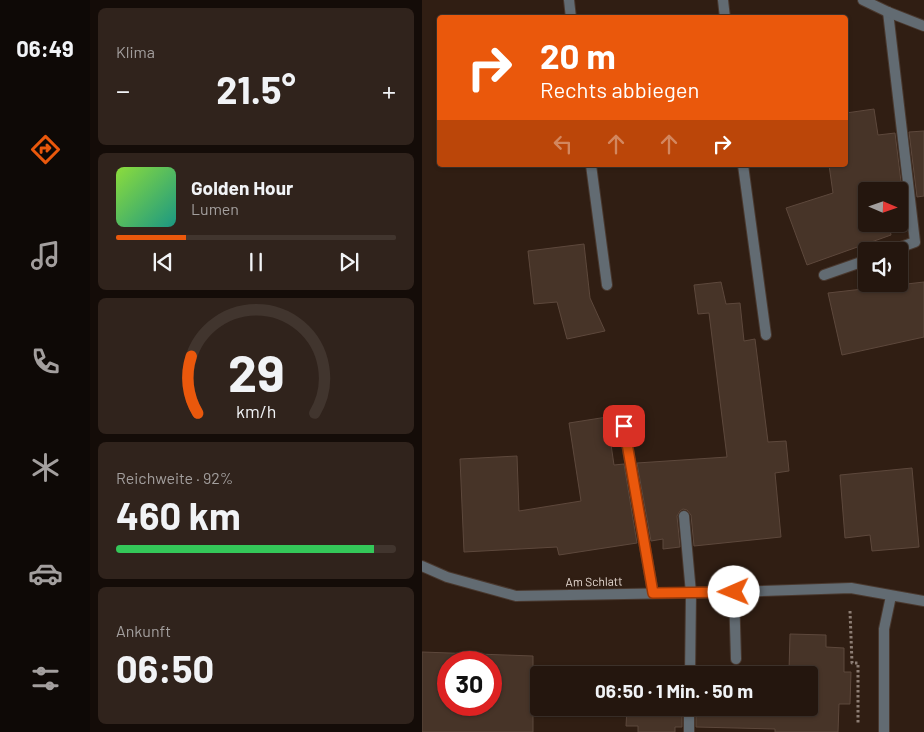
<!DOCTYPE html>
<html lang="de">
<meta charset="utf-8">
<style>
:root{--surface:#24160e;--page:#30231c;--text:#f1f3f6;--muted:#a39f9e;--line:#41352e;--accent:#ea580c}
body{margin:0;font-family:Barlow,sans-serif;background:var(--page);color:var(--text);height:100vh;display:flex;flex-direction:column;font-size:19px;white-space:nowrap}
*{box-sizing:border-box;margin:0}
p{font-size:16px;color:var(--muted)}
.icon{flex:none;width:28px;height:28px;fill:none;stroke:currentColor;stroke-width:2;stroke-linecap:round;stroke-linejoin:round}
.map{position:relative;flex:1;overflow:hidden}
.side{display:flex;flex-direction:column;gap:8px;padding:8px;background:#140c08;width:332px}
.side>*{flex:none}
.hud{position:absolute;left:15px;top:15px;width:411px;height:152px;border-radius:5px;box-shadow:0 1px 4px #0004,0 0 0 1px var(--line);background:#ea580c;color:#fff;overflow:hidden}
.needle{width:32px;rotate:92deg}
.buttons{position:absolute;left:436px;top:182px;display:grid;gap:10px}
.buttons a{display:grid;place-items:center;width:50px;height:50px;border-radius:5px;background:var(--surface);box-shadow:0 1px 4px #0004,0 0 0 1px var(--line);font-size:25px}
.speed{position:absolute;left:15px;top:651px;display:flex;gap:10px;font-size:25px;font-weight:700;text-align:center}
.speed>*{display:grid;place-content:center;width:65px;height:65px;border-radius:50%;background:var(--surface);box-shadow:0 1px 4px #0004,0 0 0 1px var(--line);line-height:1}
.speed .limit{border:8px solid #d22;background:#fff;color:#111}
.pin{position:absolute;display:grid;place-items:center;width:42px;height:42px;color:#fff;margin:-21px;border-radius:10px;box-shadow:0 2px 8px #0006}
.me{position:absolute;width:55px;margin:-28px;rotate:269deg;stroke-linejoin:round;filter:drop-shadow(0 0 4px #0008)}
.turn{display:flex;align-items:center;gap:18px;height:105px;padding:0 20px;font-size:22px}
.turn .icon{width:65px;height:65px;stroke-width:2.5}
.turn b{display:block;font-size:35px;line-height:42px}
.lanes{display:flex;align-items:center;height:48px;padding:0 20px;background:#0003;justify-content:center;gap:25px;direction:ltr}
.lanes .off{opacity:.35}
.big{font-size:38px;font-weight:700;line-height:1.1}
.side .tile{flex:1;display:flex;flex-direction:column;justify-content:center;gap:8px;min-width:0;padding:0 18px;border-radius:8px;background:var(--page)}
.side .dial{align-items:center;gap:0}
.dial svg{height:130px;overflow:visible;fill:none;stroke:var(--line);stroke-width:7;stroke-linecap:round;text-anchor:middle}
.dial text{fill:var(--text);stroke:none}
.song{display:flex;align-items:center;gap:15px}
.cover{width:60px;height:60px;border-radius:8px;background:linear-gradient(135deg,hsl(90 70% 55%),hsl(170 70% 35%))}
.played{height:5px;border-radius:2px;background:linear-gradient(90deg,var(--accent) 25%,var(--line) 25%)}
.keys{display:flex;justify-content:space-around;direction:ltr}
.heat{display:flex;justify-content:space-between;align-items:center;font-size:28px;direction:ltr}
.charge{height:8px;border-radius:4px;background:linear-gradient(90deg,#34c759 92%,var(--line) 0)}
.trip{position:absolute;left:108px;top:666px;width:288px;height:50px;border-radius:5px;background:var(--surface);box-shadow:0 1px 4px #0004,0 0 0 1px var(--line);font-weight:700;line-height:50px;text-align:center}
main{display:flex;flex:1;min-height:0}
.tab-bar{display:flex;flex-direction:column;width:90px;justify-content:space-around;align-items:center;background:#0e0906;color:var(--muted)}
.tab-bar .icon{width:35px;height:35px}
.tab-bar .selected{color:var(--accent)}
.tab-bar b{font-size:22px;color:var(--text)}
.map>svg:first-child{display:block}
.building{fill:#473428;stroke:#5d483c;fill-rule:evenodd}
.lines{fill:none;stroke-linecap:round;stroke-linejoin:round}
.lane-casing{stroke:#49382e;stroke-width:12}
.street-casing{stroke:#49382e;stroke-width:12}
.path{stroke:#8d7e75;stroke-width:3;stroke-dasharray:2.5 2.5;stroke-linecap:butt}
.lane{stroke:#626b72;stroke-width:10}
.street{stroke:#626b72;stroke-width:10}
.route-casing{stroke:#983908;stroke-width:12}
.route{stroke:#ea580c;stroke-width:9}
.labels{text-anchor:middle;stroke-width:5;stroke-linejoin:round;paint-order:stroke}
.street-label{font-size:12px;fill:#e6dad2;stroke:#301e13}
</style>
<main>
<nav class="tab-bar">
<b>06:49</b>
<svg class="icon selected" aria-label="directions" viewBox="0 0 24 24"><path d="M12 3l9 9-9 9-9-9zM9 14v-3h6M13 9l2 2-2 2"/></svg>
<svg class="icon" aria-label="music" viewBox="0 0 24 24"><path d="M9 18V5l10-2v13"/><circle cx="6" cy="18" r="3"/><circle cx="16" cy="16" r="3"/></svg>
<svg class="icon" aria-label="phone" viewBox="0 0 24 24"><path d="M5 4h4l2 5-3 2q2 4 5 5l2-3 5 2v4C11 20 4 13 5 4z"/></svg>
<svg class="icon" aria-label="climate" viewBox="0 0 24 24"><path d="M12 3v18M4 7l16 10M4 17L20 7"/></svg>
<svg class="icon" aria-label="car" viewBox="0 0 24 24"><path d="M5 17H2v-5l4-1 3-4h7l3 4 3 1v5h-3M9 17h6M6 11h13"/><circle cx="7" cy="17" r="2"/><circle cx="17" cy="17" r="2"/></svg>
<svg class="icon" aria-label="filters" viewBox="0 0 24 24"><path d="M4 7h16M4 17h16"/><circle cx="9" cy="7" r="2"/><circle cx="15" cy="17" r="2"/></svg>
</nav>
<section class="side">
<div class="tile"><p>Klima</p>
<div class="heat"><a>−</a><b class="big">21.5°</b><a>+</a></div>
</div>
<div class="tile">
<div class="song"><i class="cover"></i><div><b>Golden Hour</b><p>Lumen</p></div></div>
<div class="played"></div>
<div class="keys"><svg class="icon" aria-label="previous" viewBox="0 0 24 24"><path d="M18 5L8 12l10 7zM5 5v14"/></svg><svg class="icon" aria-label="pause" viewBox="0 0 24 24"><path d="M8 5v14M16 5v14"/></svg><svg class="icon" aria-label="next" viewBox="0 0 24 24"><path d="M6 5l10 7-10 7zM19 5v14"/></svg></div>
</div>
<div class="tile dial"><svg viewBox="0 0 100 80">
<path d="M14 69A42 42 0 1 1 86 69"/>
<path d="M14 69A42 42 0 0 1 10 34" stroke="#ea580c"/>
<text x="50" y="56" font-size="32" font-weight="700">29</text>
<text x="50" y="72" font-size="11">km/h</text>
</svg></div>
<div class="tile"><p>Reichweite · 92%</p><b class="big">460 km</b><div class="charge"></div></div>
<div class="tile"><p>Ankunft</p><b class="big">06:50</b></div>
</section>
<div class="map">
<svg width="502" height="732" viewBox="0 0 502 732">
<rect width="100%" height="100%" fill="#301e13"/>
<!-- building -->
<path class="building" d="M452 109 456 135 473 133 481 198H478V191H445V224H467L469 235 385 265 364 208 411 193 407 165H424V113Z
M502 131V196L495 197 487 132Z
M162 244 168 298 183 331 145 339 135 302 112 304 106 251Z
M299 282 304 304 318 303 322 341 333 339 346 442 364 441 367 471 353 473 359 537 272 546 269 515 265 510 261 509 258 511 255 516 258 547 241 549V539L229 541 215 463 305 457 287 313 276 314 272 285Z
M502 282V337L420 355 406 293Z
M185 417 192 465 202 464 215 543 137 555 135 547 42 552 38 459 95 456 97 511 159 501 147 423Z
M490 468 497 547 450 551 448 535 423 538 418 475Z
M368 634 404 635V647L422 648V672H429L428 704H417L416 732H353V729L274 727V708H386V675H275V670H279V669L367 671Z
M0 652 111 656V732H0ZM26 662H69V705H26Z
M205 670H261V675H205Z
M205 708H260V727H253V732H216V726H204Z"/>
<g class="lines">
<defs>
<path id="lane" d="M147 0 149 18
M301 0 303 18
M466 12 493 242 468 251
M169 165 185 285
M321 165 344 335
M402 275 445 260
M202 427 231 593
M262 516 269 593 268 675
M312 592 314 659
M267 732V708"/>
<path id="street" d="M441 0 466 12 502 26
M0 566 25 577 94 596 312 592 429 588 502 601
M462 732V629L469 596"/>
</defs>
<!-- lane casing -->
<use href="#lane" class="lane-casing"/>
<!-- street casing -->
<use href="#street" class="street-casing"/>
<!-- path -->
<path class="path" d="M428 611 430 663H436V724"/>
<!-- lane -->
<use href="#lane" class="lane"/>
<!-- street -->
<use href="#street" class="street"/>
</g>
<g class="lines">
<defs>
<path id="route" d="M202 426 231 593 312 592"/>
</defs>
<!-- route casing -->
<use href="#route" class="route-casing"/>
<!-- route -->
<use href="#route" class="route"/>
</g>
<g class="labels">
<!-- street labels -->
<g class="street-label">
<text transform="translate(172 582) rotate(-1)" y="4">Am Schlatt</text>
</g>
</g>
</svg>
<div class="buttons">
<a><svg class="needle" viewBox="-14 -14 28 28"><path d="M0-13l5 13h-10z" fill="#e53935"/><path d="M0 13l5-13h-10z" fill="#a39f9e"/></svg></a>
<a><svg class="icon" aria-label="sound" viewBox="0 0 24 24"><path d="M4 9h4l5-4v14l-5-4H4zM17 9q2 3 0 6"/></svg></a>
</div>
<div class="speed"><div class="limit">30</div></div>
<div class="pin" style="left:202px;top:426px;background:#d93025"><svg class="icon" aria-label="arrive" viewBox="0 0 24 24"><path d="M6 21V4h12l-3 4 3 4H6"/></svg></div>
<svg class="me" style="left:312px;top:592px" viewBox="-20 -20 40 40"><circle r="19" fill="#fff"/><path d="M0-13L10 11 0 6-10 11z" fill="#ea580c"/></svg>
<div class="trip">06:50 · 1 Min. · 50 m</div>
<div class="hud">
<div class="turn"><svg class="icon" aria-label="right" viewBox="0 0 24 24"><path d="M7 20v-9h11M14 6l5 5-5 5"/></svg><div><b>20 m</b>Rechts abbiegen</div></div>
<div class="lanes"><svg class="icon off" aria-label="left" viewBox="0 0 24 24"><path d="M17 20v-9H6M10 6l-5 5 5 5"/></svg><svg class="icon off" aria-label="ahead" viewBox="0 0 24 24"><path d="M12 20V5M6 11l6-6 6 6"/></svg><svg class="icon off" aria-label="ahead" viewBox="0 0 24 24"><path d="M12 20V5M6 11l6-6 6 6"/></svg><svg class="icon" aria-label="right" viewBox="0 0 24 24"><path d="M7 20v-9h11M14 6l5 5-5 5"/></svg></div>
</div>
</div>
</main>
